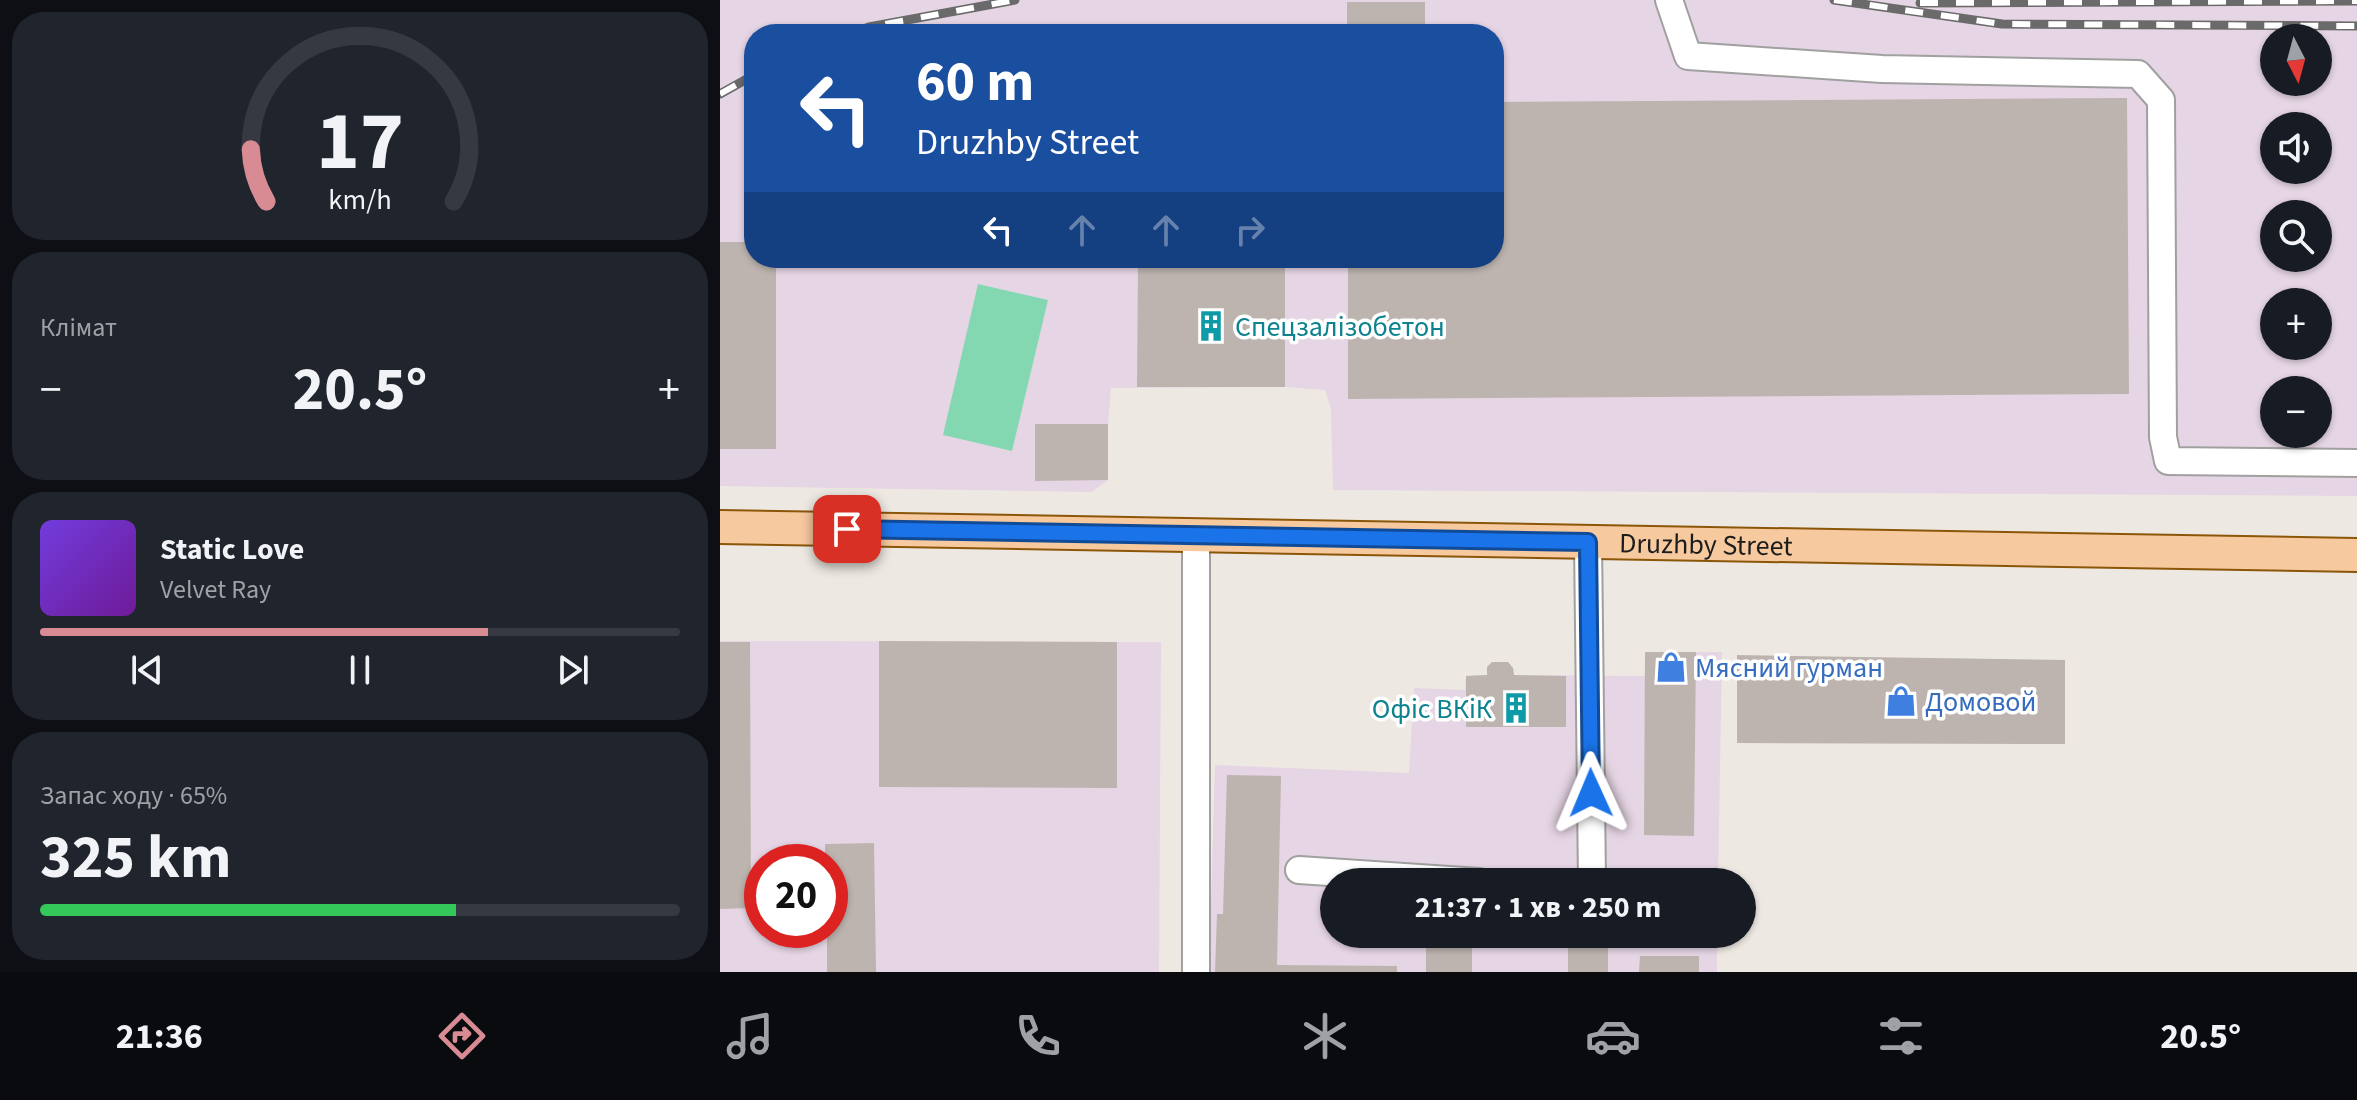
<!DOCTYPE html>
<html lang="uk">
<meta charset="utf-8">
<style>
:root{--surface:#171b24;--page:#20242c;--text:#f1f3f6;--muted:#9ea1a6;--line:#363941;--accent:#d98b93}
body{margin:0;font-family:"Source Sans 3",sans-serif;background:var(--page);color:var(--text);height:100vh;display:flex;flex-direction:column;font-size:30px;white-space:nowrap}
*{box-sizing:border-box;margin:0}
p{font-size:26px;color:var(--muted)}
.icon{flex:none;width:44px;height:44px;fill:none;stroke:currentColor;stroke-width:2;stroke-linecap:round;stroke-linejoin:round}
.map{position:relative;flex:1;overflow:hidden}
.details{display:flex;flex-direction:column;gap:12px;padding:12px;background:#0d0f14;width:720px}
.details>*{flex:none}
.guide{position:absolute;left:24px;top:24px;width:760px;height:244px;border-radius:32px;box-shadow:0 2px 6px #0004;background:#1a4fa0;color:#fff;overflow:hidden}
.needle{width:52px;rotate:174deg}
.controls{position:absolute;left:1540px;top:24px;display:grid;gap:16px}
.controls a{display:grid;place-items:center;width:72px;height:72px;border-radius:50%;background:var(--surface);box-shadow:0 2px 6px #0004;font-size:40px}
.speed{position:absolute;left:24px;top:844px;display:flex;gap:16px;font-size:40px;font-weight:700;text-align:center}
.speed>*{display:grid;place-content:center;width:104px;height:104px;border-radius:50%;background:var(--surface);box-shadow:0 2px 6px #0004;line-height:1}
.speed .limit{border:12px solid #d22;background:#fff;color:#111}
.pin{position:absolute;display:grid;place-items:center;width:68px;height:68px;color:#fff;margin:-34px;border-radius:16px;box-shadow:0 4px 12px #0006}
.me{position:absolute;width:88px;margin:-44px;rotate:359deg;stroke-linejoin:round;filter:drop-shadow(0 0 6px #0008)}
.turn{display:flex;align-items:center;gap:28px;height:168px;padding:0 40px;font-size:36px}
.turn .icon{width:104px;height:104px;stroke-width:2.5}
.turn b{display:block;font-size:56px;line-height:68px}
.lanes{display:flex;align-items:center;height:76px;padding:0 40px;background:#0003;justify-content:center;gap:40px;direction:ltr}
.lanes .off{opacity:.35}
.big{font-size:60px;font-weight:700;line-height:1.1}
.details .widget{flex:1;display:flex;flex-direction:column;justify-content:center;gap:12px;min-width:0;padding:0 28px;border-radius:32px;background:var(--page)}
.details .dial{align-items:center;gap:0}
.dial svg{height:208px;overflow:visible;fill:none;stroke:var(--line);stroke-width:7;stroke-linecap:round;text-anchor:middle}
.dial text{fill:var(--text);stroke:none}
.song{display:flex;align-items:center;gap:24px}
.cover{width:96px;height:96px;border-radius:12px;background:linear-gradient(135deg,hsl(260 70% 55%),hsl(280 70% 35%))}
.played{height:8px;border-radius:4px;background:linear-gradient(90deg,var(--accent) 70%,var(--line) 70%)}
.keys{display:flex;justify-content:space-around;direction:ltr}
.heat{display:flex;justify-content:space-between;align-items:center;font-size:44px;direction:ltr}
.charge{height:12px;border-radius:6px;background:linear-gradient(90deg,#34c759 65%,var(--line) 0)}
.trip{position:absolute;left:600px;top:868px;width:436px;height:80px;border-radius:40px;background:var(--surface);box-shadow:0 2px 6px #0004;font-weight:700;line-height:80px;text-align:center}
.tab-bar{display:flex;height:128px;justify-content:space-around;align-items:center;background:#090b0e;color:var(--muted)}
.tab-bar .icon{width:56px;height:56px}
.tab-bar .on{color:var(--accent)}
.tab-bar b{font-size:36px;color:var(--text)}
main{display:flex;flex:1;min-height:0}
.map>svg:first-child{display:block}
.industrial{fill:#e6d5e4;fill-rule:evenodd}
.pitch{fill:#84d8b1}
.building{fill:#bdb4af}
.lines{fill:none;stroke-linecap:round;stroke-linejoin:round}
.minor-casing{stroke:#a0a0a0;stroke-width:30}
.major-casing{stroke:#8c5609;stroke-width:36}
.minor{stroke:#fff;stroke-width:26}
.major{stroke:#f6c99f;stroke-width:32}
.rail-casing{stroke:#6a6a6a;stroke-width:9}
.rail{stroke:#fff;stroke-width:6;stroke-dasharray:18;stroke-linecap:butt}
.route-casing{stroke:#114b97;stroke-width:20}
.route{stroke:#1a73e8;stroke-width:14}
.labels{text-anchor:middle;stroke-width:7;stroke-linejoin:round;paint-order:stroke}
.culture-label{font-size:28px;fill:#0d838f;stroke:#fff;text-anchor:start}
.street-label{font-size:28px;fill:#1c1c1c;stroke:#fff}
.shop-label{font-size:28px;fill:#366cbe;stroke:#fff;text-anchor:start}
</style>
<main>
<section class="details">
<div class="widget dial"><svg viewBox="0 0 100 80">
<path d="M14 69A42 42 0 1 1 86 69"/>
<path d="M14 69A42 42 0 0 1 8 49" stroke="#d98b93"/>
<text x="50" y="56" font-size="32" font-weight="700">17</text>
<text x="50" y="72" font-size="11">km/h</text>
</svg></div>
<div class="widget"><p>Клімат</p>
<div class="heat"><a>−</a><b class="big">20.5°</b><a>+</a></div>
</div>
<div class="widget">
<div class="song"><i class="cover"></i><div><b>Static Love</b><p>Velvet Ray</p></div></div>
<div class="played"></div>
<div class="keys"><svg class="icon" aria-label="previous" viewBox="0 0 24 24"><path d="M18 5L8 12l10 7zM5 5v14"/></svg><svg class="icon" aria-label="pause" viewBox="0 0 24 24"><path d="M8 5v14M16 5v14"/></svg><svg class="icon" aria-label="next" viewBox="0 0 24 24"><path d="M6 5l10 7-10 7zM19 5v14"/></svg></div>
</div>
<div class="widget"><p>Запас ходу · 65%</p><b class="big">325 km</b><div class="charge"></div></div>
</section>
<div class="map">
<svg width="1637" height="972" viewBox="0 0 1637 972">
<rect width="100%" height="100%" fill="#ede9e2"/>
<!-- industrial -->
<path class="industrial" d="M0 0H1637V496L613 490 611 409 605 390 565 387 391 388 388 424V480L372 492 0 486ZM34 34H774V258H34ZM1554 38H1598V82H1554ZM1554 126H1598V170H1554ZM1554 214H1598V258H1554ZM1554 302H1598V346H1554ZM1554 390H1598V434H1554Z
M0 641 441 642 439 972H0ZM42 862H110V930H42Z
M925 652H1002L998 882H614V934H997V972H489L495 765 689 773 694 688 745 690 746 676 767 675V667L772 662H788L793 668 794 675 925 676Z"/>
<!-- pitch -->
<path class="pitch" d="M258 284 328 300 292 451 223 435Z"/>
<!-- building -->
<path class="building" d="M627 2H705V34H627Z
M1407 98 1409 394 628 399V258H774V102Z
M0 242H34V258H56V449H0Z
M418 265H565V387H417Z
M315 424H388V480L315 481Z
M159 641 397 642V788L159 787Z
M0 642H30L31 908 0 909Z
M925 652H976L974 836 924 835Z
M1017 655 1345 660V744L1017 743Z
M772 662H788L793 668 794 675 846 676V727H746V676L767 675V667Z
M507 775 561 776 557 965 677 966V972H495L497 914H503Z
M154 843 156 972H107V930H110V862H105V844Z
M706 934H752V972H706Z
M848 934H888V972H848Z
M920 956H979V972H919Z"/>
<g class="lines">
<defs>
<path id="minor" d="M949 0 968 56 1162 69 1418 74 1441 100 1443 437 1448 461 1637 463
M868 542 872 882
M579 870 759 882
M476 972V535"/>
<g id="major">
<path id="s1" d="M0 527 1637 555"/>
</g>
</defs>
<!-- minor casing -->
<use href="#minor" class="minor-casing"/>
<!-- major casing -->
<use href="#major" class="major-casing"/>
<!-- minor -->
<use href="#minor" class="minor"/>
<!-- major -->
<use href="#major" class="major"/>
<defs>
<path id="rail" d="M1114 0 1282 24 1637 26
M1200 3 1637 1
M131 34 149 27 295 0
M0 94 34 75"/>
</defs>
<!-- rail casing -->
<use href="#rail" class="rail-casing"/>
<!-- rail -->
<use href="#rail" class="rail"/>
</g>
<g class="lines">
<defs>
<path id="route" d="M127 529 868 542 871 793"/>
</defs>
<!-- route casing -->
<use href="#route" class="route-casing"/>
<!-- route -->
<use href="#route" class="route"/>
</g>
<!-- icons -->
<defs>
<symbol id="building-bare" viewBox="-9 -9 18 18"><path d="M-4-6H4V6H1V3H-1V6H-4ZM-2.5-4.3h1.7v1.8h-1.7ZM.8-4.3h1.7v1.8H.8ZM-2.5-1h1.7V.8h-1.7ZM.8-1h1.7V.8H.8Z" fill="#0f9aa8" stroke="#fff" stroke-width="2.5" paint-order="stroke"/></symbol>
<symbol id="shop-bare" viewBox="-9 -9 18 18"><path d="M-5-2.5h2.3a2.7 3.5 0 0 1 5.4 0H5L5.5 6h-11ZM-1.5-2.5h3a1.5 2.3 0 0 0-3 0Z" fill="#3f7fe0" stroke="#fff" stroke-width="2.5" paint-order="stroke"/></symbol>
</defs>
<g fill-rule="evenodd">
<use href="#building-bare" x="469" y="304" width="44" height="44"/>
<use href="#shop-bare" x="929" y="645" width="44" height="44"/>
<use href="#shop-bare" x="1159" y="679" width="44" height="44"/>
<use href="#building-bare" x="774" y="686" width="44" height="44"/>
</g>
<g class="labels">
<!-- culture labels -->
<g class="culture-label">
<text x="515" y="336">Спецзалізобетон</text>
<text x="772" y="718" text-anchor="end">Офіс ВКіК</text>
</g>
<!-- street labels -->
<g class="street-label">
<text dy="10" stroke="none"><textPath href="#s1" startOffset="986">Druzhby Street</textPath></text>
</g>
<!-- shop labels -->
<g class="shop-label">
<text x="975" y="677">Мясний гурман</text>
<text x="1205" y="711">Домовой</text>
</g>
</g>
</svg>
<div class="controls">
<a><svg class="needle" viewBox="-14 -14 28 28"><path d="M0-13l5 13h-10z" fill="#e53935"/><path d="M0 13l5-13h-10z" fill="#9ea1a6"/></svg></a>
<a><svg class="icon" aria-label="sound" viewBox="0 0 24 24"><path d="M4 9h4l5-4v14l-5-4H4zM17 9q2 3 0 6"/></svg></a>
<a><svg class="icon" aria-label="search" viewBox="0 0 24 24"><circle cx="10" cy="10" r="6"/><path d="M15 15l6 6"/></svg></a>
<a>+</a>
<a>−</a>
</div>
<div class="speed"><div class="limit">20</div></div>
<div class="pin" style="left:127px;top:529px;background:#d93025"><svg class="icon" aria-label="arrive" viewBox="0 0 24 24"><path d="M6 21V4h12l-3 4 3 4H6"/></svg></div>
<svg class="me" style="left:871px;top:793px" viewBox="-20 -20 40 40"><path d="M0-17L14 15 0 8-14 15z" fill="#1a73e8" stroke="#fff" stroke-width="4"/></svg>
<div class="trip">21:37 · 1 хв · 250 m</div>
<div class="guide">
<div class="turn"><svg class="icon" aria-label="left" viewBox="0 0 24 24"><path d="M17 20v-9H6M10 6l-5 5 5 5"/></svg><div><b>60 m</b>Druzhby Street</div></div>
<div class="lanes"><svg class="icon" aria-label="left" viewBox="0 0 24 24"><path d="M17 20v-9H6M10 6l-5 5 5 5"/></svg><svg class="icon off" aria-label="ahead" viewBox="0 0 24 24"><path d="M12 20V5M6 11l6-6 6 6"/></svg><svg class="icon off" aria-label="ahead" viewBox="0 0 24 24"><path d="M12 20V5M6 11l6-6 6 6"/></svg><svg class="icon off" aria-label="right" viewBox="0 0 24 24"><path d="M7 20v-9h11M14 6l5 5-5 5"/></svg></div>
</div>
</div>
</main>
<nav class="tab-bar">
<b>21:36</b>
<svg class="icon on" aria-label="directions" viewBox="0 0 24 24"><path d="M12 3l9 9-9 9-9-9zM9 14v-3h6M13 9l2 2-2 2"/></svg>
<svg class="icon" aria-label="music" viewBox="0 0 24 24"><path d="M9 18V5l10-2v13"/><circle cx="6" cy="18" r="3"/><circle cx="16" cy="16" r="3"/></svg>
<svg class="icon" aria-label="phone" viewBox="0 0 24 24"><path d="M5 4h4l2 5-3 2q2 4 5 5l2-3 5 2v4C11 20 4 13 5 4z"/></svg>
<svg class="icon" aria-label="climate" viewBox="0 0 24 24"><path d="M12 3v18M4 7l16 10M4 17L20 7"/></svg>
<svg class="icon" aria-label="car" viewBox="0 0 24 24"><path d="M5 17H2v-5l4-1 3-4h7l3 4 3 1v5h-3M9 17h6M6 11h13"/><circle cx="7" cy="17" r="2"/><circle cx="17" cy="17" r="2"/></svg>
<svg class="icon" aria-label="filters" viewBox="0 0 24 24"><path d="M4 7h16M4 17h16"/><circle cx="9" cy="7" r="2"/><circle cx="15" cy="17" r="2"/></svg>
<b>20.5°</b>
</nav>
